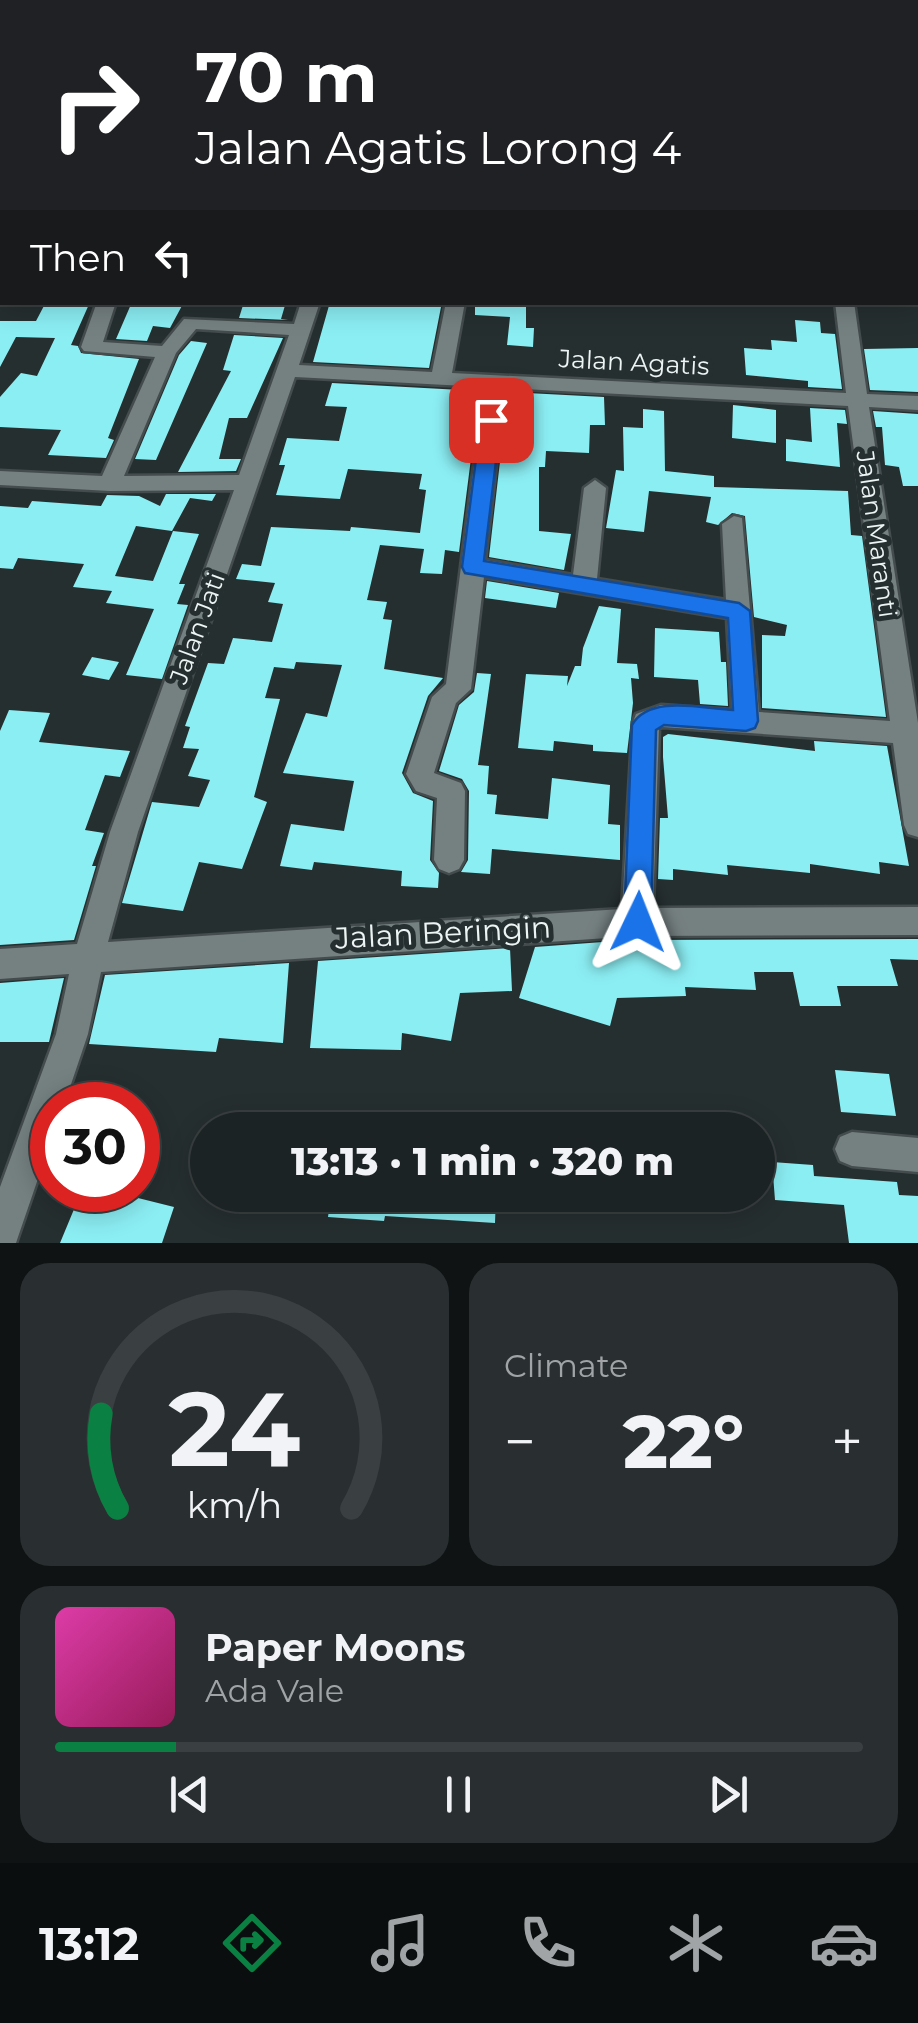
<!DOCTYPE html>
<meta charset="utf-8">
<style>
:root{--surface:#1c2324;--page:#292f31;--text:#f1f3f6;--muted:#a0a4a6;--line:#3a4041;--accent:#0b8043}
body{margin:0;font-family:Montserrat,sans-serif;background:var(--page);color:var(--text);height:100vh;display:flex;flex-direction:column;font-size:38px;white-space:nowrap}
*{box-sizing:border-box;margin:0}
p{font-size:32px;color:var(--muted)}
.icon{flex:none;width:55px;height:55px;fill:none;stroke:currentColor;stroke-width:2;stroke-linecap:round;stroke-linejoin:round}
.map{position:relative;height:1243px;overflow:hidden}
.sheet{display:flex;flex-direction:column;gap:20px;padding:20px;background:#0f1314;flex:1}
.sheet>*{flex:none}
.guide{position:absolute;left:0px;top:0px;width:920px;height:305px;box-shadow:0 5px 25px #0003,0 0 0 2px var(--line);background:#202124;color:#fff;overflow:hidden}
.speed{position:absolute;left:30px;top:1082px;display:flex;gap:20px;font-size:50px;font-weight:700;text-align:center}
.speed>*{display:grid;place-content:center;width:130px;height:130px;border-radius:50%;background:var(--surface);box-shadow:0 5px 25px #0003,0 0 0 2px var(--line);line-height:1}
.speed .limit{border:15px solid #d22;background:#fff;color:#111}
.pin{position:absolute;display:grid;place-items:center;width:85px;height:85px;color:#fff;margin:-42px;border-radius:20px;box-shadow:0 5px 15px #0006}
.me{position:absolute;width:110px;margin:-55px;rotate:2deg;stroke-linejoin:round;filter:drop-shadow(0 0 8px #0008)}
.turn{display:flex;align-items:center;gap:35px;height:210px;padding:0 30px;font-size:45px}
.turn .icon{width:130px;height:130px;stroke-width:2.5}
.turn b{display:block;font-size:70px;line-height:85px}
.then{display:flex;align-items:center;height:95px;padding:0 30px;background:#0003;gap:20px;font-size:38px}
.big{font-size:75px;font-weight:800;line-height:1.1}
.sheet .card{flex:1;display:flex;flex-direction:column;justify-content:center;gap:15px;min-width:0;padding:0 35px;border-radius:30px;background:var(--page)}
.sheet .dial{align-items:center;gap:0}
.dial svg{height:260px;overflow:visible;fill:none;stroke:var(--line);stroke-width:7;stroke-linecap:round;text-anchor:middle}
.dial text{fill:var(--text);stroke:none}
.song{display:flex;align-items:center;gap:30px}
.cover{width:120px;height:120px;border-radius:15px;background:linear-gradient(135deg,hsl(320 70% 55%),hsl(330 70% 35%))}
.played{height:10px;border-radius:5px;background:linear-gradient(90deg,var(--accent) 15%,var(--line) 15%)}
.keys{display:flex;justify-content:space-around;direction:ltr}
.heat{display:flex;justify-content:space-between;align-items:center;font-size:55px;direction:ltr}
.sheet .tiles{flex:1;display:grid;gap:20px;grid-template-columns:1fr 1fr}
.card:last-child{grid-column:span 2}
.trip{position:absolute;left:190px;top:1112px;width:585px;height:100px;border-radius:50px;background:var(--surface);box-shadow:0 5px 25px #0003,0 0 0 2px var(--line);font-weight:800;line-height:100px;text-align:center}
.tab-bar{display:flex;height:160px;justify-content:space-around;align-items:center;background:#0b0e0e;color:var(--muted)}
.tab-bar .icon{width:70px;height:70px}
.tab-bar .active{color:var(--accent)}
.tab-bar b{font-size:45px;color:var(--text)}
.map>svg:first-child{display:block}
.building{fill:#8beef3}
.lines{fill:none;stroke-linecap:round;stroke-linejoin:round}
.minor-casing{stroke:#444c4d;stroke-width:5}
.minor{fill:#758081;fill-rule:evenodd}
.route{fill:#1a73e8;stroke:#114b97;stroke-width:2.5}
.labels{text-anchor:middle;stroke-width:10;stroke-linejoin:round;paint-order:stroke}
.street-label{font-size:25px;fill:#edf4f4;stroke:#262f30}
.near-street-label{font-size:30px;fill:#edf4f4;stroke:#262f30}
</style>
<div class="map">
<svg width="918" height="1243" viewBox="0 0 918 1243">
<rect width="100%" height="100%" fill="#262f30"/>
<!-- building -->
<path class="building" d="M46 302H90L71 345 78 346 81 353 139 359 108 438 114 440 106 458 48 455 61 430 0 427V397L21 373 37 376 55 338 16 337 0 367V321H36Z
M132 302H184L170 328 153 326 147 341 116 339Z
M244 302H286L281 319 288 320 239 318Z
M330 302H442L429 368 313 362Z
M475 302H526V328H534L533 347 507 345 510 317 475 315Z
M795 320 820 322 821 333 835 334 842 389 808 387V381L746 375 744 348 772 350 771 340 797 342Z
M234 335 283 338 247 418H229L219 459H241L236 471 178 472 231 371 223 370Z
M191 341 207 343 156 460 135 459 179 355Z
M918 348V392L870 390 864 349Z
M332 383 461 390 460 395 479 396 459 552 445 550 442 574 420 573 424 549 380 545 367 600 387 602 383 619 392 620 384 669 443 678 428 696 402 773 413 793 433 801 430 860 439 873 438 888 401 886 402 871 314 862 312 870 280 866 291 824 344 831 354 781 283 773 306 713 327 717 342 665 296 662 294 669 274 667 265 698 280 699 254 797 267 802 242 869 199 862 183 911 122 903 152 802 199 807 210 780 188 776 199 749 183 748 190 727 185 726 208 663 224 664 233 638 272 642 283 604 268 602 275 583 236 579 242 564 261 566 271 527 350 531 351 527 420 533 426 490 419 489 422 474 348 469 340 499 276 495 285 465H279L287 438 339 441 347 407 325 406Z
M508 392 604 397 605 425H590L589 453 546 451 545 467H539V531L571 534 564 570 489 557Z
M733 405 776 410V443L732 438Z
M810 408 845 410 847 424 837 423 840 467 786 461V439L812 442Z
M643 409 664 411 665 471 714 476V487L848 491 851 535 862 536 886 717 762 708V635L785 636 787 625 754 617 745 516 732 513 718 525 706 522 711 497 649 491 644 532 606 528 616 470 624 471 623 427 643 428Z
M873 411 918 414V486H903L899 467 885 465 882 427H876Z
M166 494H216L212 501 190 498 172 531 136 526 115 576 153 581 173 531 199 534 179 584H185L177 604 188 605 162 679 126 675 154 609 106 603 112 591 73 587 84 564 18 558 13 569 0 568V506L28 508 32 501 101 506 107 495 139 496 160 506Z
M487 581 559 593 556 608 485 598Z
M599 606 621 609 617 663 637 664 639 679 631 678 633 703 627 753 593 751V745L554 741 553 751 518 748 526 674 568 676 567 686 575 666H581L583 648Z
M655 628 719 632 721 662H726L728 706 700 704 698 680 654 677Z
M92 657 119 662 109 680 82 675Z
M477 673 491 674 478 765 489 766 487 794 497 795 495 814 548 819 552 778 610 785 608 824 620 825V860L492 849 490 874 461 872 468 860 469 791 462 779 439 771 459 705 474 692Z
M9 710 50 713 39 742 130 751 120 777 105 775 85 830 104 833 92 866H96L74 940 0 945V731Z
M668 734 815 751 814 741 887 746 909 866 879 862 880 874 810 864V873L727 865 728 875 673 869V880L658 879 660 818H668L663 757V737Z
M918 939V960L890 959 898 986H837L841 1006H800L793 972H754L756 990 685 987 686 996 617 998 610 1026 519 998 535 947 630 940 645 945 644 940Z
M510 948 512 991 460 993 451 1041 402 1033 401 1050 310 1048 318 961Z
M289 963 283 1043 219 1038 216 1052 89 1044 105 975Z
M64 978 49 1042H0V983Z
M835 1070 889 1074 896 1116 841 1112Z
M772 1162 813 1165 814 1176 897 1182 899 1195 918 1196V1243H849L844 1205 775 1200Z
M82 1190H106L174 1207 162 1243H60Z
M331 1195H496L495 1223 385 1216 384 1221 328 1217Z"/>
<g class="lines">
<defs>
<path id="minor" d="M773 0H787V2H774Z
M0 18H2V26H0Z
M0 100 2 101V110H0Z
M97 302H116L103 342 162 346 184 319 294 324 301 302H320L299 365 432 372 446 302H465L452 373 846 393 835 302H854L867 394 918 396V410L869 407 918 723V837L908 834 904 825 893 743 663 727 659 728 653 908 918 907V935L637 936 101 972 88 1034 64 1105H52V1138L18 1237 16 1243H0V1187L56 1034 69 974 0 979V949L77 944 110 832 234 490 110 491 0 485V471L102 476 155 357 84 351 81 347ZM196 329 289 335 239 475 124 476 176 353ZM295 377 484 387 446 684 432 697 406 774 416 791 437 798 434 860 439 869 449 873 459 869 464 860 465 791 461 783 434 773 456 703 471 689 484 577 727 618 732 710 661 705 636 714 633 722 622 909 108 942 138 832ZM505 388 848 406 890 721 759 712 742 518 734 516 722 524 726 600 597 579 606 488 595 480 584 488 573 575 485 560Z
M852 1132 918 1138V1172L852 1166 840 1161 835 1149 840 1137Z"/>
</defs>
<!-- minor casing -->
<use href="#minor" class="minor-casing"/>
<!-- minor -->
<use href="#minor" class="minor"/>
</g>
<!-- route -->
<path class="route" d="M491 414 501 420 484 561 739 603 750 611 758 721 755 728 746 731 664 725 656 730 651 922 647 931 638 935 628 931 624 922 632 725C650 694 704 709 733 710L728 618 465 573 462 567 481 420Z"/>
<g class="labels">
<!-- street labels -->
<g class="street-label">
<text transform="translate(634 362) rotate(3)" y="9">Jalan Agatis</text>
<text transform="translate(877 534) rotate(82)" y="9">Jalan Maranti</text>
<text transform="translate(197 628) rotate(-70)" y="9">Jalan Jati</text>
</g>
<!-- near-street labels -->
<g class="near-street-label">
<text transform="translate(443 933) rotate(-3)" y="10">Jalan Beringin</text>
</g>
</g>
</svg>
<div class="speed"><div class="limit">30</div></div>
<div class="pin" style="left:491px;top:420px;background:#d93025"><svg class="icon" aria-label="arrive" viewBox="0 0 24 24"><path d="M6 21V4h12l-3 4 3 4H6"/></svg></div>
<svg class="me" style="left:638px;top:922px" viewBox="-20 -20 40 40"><path d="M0-17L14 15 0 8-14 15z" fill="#1a73e8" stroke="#fff" stroke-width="4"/></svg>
<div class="trip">13:13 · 1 min · 320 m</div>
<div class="guide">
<div class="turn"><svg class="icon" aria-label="right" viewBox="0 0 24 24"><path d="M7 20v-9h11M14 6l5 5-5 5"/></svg><div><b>70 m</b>Jalan Agatis Lorong 4</div></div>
<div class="then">Then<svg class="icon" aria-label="left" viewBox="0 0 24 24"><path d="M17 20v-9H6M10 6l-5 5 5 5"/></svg></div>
</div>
</div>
<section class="sheet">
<div class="tiles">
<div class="card dial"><svg viewBox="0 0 100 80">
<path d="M14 69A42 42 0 1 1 86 69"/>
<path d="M14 69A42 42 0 0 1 9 40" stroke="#0b8043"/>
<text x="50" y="56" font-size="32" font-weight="700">24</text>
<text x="50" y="72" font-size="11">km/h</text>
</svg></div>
<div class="card"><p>Climate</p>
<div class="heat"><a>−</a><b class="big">22°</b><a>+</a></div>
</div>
<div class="card">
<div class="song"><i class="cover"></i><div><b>Paper Moons</b><p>Ada Vale</p></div></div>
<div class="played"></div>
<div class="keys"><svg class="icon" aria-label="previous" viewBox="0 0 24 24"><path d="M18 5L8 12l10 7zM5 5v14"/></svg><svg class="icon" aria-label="pause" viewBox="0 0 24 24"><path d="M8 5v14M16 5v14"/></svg><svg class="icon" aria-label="next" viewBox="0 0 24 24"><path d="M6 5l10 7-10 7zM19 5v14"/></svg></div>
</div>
</div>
</section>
<nav class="tab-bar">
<b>13:12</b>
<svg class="icon active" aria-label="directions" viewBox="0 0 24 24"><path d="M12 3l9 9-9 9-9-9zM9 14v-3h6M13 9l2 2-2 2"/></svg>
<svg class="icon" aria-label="music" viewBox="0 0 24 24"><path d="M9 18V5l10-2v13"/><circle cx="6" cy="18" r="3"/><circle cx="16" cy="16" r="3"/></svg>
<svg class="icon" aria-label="phone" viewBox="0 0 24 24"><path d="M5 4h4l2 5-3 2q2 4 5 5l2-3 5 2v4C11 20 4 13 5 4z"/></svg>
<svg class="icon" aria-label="climate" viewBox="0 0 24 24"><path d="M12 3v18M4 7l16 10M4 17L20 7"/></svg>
<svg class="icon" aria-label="car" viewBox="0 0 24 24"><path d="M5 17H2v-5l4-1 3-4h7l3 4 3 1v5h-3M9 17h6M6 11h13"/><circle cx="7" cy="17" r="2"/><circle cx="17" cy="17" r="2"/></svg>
</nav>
